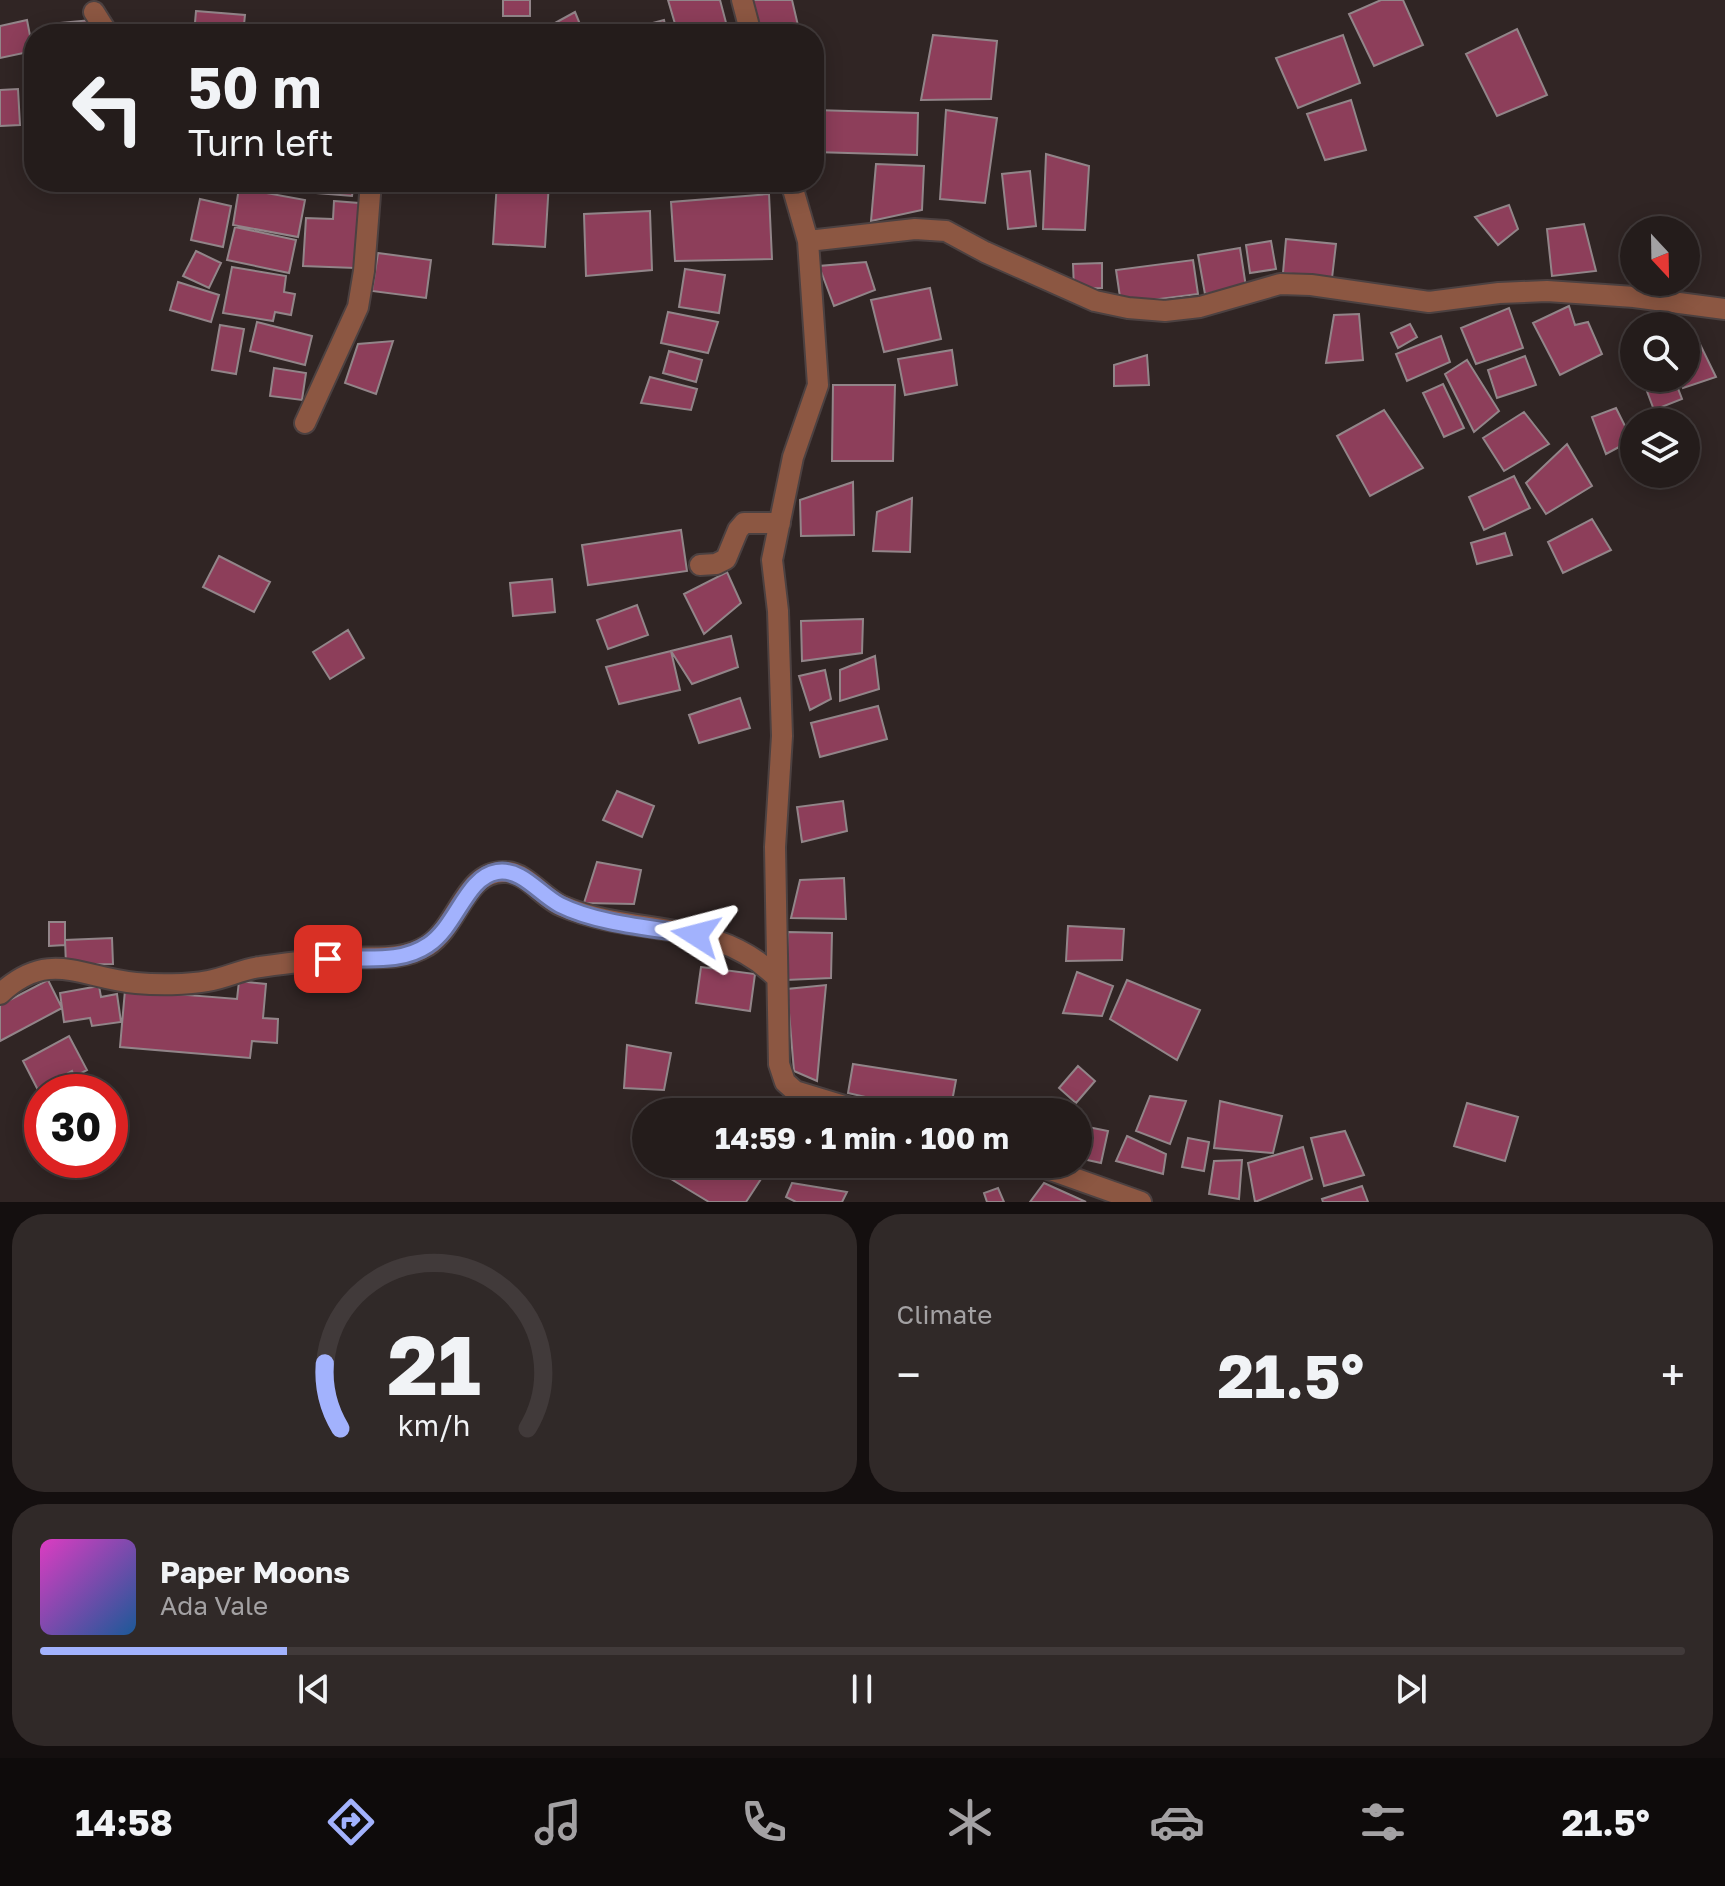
<!DOCTYPE html>
<meta charset="utf-8">
<style>
:root{--surface:#241c1b;--page:#302928;--text:#f1f3f6;--muted:#a3a1a3;--line:#413a3a;--accent:#a2b2fd}
body{margin:0;font-family:"Golos Text",sans-serif;background:var(--page);color:var(--text);height:100vh;display:flex;flex-direction:column;font-size:30px;white-space:nowrap}
*{box-sizing:border-box;margin:0}
p{font-size:26px;color:var(--muted)}
.icon{flex:none;width:44px;height:44px;fill:none;stroke:currentColor;stroke-width:2;stroke-linecap:round;stroke-linejoin:round}
.map{position:relative;height:1202px;overflow:hidden}
.details{display:flex;flex-direction:column;gap:12px;padding:12px;background:#140f0f;flex:1}
.details>*{flex:none}
.hud{position:absolute;left:24px;top:24px;width:800px;height:168px;border-radius:32px;box-shadow:0 4px 20px #0003,0 0 0 2px var(--line);background:#241c1b;color:var(--text);overflow:hidden}
.needle{width:52px;rotate:158deg}
.controls{position:absolute;left:1620px;top:216px;display:grid;gap:16px}
.controls a{display:grid;place-items:center;width:80px;height:80px;border-radius:50%;background:var(--surface);box-shadow:0 4px 20px #0003,0 0 0 2px var(--line);font-size:40px}
.speed{position:absolute;left:24px;top:1074px;display:flex;gap:16px;font-size:40px;font-weight:700;text-align:center}
.speed>*{display:grid;place-content:center;width:104px;height:104px;border-radius:50%;background:var(--surface);box-shadow:0 4px 20px #0003,0 0 0 2px var(--line);line-height:1}
.speed .limit{border:12px solid #d22;background:#fff;color:#111}
.pin{position:absolute;display:grid;place-items:center;width:68px;height:68px;color:#fff;margin:-34px;border-radius:16px;box-shadow:0 4px 12px #0006}
.me{position:absolute;width:88px;margin:-44px;rotate:279deg;stroke-linejoin:round;filter:drop-shadow(0 0 6px #0008)}
.turn{display:flex;align-items:center;gap:28px;height:168px;padding:0 32px;font-size:36px}
.turn .icon{width:104px;height:104px;stroke-width:2.5}
.turn b{display:block;font-size:56px;line-height:68px}
.big{font-size:60px;font-weight:700;line-height:1.1}
.details .card{flex:1;display:flex;flex-direction:column;justify-content:center;gap:12px;min-width:0;padding:0 28px;border-radius:32px;background:var(--page)}
.details .dial{align-items:center;gap:0}
.dial svg{height:208px;overflow:visible;fill:none;stroke:var(--line);stroke-width:7;stroke-linecap:round;text-anchor:middle}
.dial text{fill:var(--text);stroke:none}
.song{display:flex;align-items:center;gap:24px}
.cover{width:96px;height:96px;border-radius:12px;background:linear-gradient(135deg,hsl(310 70% 55%),hsl(210 70% 35%))}
.played{height:8px;border-radius:4px;background:linear-gradient(90deg,var(--accent) 15%,var(--line) 15%)}
.keys{display:flex;justify-content:space-around;direction:ltr}
.heat{display:flex;justify-content:space-between;align-items:center;font-size:44px;direction:ltr}
.details .tiles{flex:1;display:grid;gap:12px;grid-template-columns:1fr 1fr}
.card:last-child{grid-column:span 2}
.trip{position:absolute;left:632px;top:1098px;width:460px;height:80px;border-radius:40px;background:var(--surface);box-shadow:0 4px 20px #0003,0 0 0 2px var(--line);font-weight:700;line-height:80px;text-align:center}
.dock{display:flex;height:128px;justify-content:space-around;align-items:center;background:#0e0b0b;color:var(--muted)}
.dock .icon{width:56px;height:56px}
.dock .active{color:var(--accent)}
.dock b{font-size:36px;color:var(--text)}
.map>svg:first-child{display:block}
.building{fill:#8d3e5a;stroke:#928589;stroke-width:2}
.lines{fill:none;stroke-linecap:round;stroke-linejoin:round}
.minor-casing{stroke:#4c4141;stroke-width:24}
.minor{stroke:#8c5742;stroke-width:20}
.route-casing{stroke:#6974a4;stroke-width:20}
.route{stroke:#a2b2fd;stroke-width:14}
</style>
<div class="map">
<svg width="1725" height="1202" viewBox="0 0 1725 1202">
<rect width="100%" height="100%" fill="#302524"/>
<!-- building -->
<path class="building" d="M503 0H530V16H503Z
M668 0H720L729 34H678Z
M751 0H792L800 34H759Z
M1381 0H1403L1423 45 1374 66 1349 14Z
M196 11 245 15 243 34H194Z
M575 12 584 34H535Z
M27 20 33 51 0 58V26Z
M91 20 93 34H63L61 23Z
M664 20 667 34 615 33Z
M1517 29 1547 95 1497 116 1466 54Z
M933 35 997 41 991 99 921 100Z
M1343 35 1360 83 1298 108 1276 58Z
M18 89 20 125 0 126V90Z
M1351 100 1366 150 1325 160 1307 114Z
M814 110 918 113 917 155 814 152Z
M946 110 997 118 985 203 940 199Z
M1046 154 1089 166 1085 230 1043 229Z
M876 164 924 166 922 210 871 221Z
M1030 171 1036 226 1008 229 1002 174Z
M318 182H354L352 196 317 193Z
M497 182H549L545 247 493 244Z
M239 188 305 200 298 237 233 225Z
M769 194 772 259 675 261 671 202Z
M200 199 231 206 223 247 191 240Z
M334 201 359 203 355 268 303 266 306 218 333 219Z
M1509 205 1518 229 1498 245 1475 217Z
M650 211 652 270 586 276 584 214Z
M1584 224 1596 271 1552 276 1547 229Z
M235 227 296 240 289 273 227 260Z
M1286 239 1336 244 1332 278 1283 273Z
M1271 241 1276 269 1250 273 1246 245Z
M1240 248 1246 287 1205 294 1198 255Z
M196 251 221 263 209 288 183 276Z
M378 253 431 260 426 298 372 291Z
M1193 260 1198 294 1121 304 1116 270Z
M866 262 875 290 834 306 819 266Z
M1102 263V288L1074 289 1073 264Z
M232 267 286 276 284 292 295 294 291 315 275 312 273 321 223 313Z
M685 269 725 275 719 313 679 307Z
M178 282 219 295 211 322 170 310Z
M930 288 941 339 884 352 871 300Z
M1569 306 1575 325 1588 322 1602 354 1560 375 1533 323Z
M1509 308 1523 348 1476 364 1461 328Z
M668 312 718 322 708 353 661 343Z
M1359 314 1363 360 1326 363 1334 315Z
M257 322 312 336 305 365 250 351Z
M1410 324 1417 337 1398 348 1391 333Z
M220 325 244 329 236 374 212 370Z
M1694 332 1716 377 1683 388 1679 378H1686V336Z
M1441 336 1450 362 1407 381 1396 354Z
M393 341 376 394 345 383 358 344Z
M952 350 957 385 905 395 898 359Z
M669 351 702 360 696 382 663 373Z
M1147 355 1149 385 1114 386V365Z
M1525 356 1536 385 1497 398 1488 370Z
M1467 360 1499 411 1474 432 1445 374Z
M274 368 306 373 302 400 270 396Z
M650 377 697 389 691 410 641 403Z
M1642 378H1674L1682 399 1654 410Z
M1443 384 1464 428 1444 437 1423 393Z
M833 385H895L893 461H832Z
M1616 408 1632 440 1606 454 1592 417Z
M1384 410 1423 468 1370 496 1337 436Z
M1524 412 1549 444 1504 471 1483 438Z
M1567 444 1592 486 1546 514 1526 483Z
M1514 476 1530 508 1484 530 1469 497Z
M853 482 854 535 801 536 800 500Z
M912 498 910 552 873 551 877 512Z
M1592 519 1611 550 1563 573 1548 542Z
M681 530 687 571 588 585 582 545Z
M1505 533 1512 555 1477 564 1471 543Z
M219 556 270 582 254 612 203 587Z
M727 572 741 603 704 634 684 594Z
M552 579 555 612 513 616 510 583Z
M637 605 648 635 608 649 597 620Z
M863 619 862 653 802 661 801 621Z
M348 630 364 658 330 679 313 652Z
M731 636 738 667 692 684 671 651Z
M671 651 680 690 619 704 606 667Z
M875 656 879 689 840 701V670Z
M825 670 831 699 810 710 799 676Z
M740 698 750 728 699 743 689 715Z
M878 706 887 739 820 757 811 723Z
M617 791 654 806 642 837 603 820Z
M843 801 847 831 802 842 797 807Z
M597 862 641 870 634 904 584 903Z
M844 878 846 919 791 918 800 880Z
M49 922H65V945L49 946Z
M1068 926 1124 929 1122 960 1066 961Z
M788 932 832 933 831 978 786 980Z
M112 938 113 964 66 965 65 940Z
M701 967 755 974 750 1011 696 1003Z
M1077 972 1113 986 1102 1016 1063 1013Z
M48 980 62 1008 0 1041V1005Z
M1127 980 1200 1010 1177 1060 1110 1019Z
M239 981 266 984 263 1018 278 1019 277 1043 252 1041 250 1058 120 1047 125 990 237 999Z
M826 985 817 1081 794 1071 787 989Z
M99 986 101 997 117 994 121 1022 92 1026 90 1018 64 1022 60 993Z
M69 1036 87 1070 74 1077 72 1071 38 1090 23 1061Z
M627 1045 671 1053 664 1090 624 1088Z
M853 1064 956 1080 950 1112H931L848 1093Z
M1078 1066 1095 1081 1076 1103 1059 1088Z
M1150 1096 1186 1101 1170 1144 1136 1131Z
M1220 1101 1282 1116 1273 1153 1214 1148Z
M1467 1103 1518 1117 1505 1161 1454 1146Z
M1078 1125 1108 1131 1101 1163 1078 1158Z
M1345 1131 1364 1175 1324 1186 1311 1138Z
M1127 1136 1166 1154 1163 1174 1116 1161Z
M1188 1138 1209 1142 1204 1171 1182 1167Z
M1303 1147 1312 1179 1255 1202 1248 1163Z
M646 1148V1164H736L761 1179 746 1202H709L638 1159Z
M1242 1160 1239 1199 1209 1194 1214 1161Z
M788 1164H815L809 1175Z
M792 1183 847 1192 842 1202H796L786 1197Z
M1044 1183 1086 1202H1030Z
M1362 1186 1368 1202H1323L1322 1199Z
M998 1188 1004 1202H987L984 1193Z"/>
<g class="lines">
<defs>
<path id="minor" d="M742 0 751 34
M94 12 108 34
M791 182 808 241 818 385 793 457 772 560 778 611 782 736 775 847 779 1064 785 1082 795 1091 864 1112
M808 241 915 229 946 231 985 252 1095 301 1128 308 1165 311 1200 307 1280 284 1311 285 1429 302 1499 293 1547 291 1634 297 1725 309
M305 423 358 307 364 271 371 182
M700 565 716 564 726 559 738 530 744 523H780
M0 994C49 948 81 978 136 983 157 985 187 985 208 981 226 978 243 969 260 967 288 963 317 959 345 958 374 956 400 962 427 946 459 926 465 869 506 872 527 873 543 898 562 906 634 937 716 917 776 977
M1034 1164 1141 1202"/>
</defs>
<!-- minor casing -->
<use href="#minor" class="minor-casing"/>
<!-- minor -->
<use href="#minor" class="minor"/>
</g>
<g class="lines">
<defs>
<path id="route" d="M328 959C361 956 399 965 428 945 457 926 466 877 497 872 522 868 539 894 560 905 598 924 654 928 696 935"/>
</defs>
<!-- route casing -->
<use href="#route" class="route-casing"/>
<!-- route -->
<use href="#route" class="route"/>
</g>
</svg>
<div class="controls">
<a><svg class="needle" viewBox="-14 -14 28 28"><path d="M0-13l5 13h-10z" fill="#e53935"/><path d="M0 13l5-13h-10z" fill="#a3a1a3"/></svg></a>
<a><svg class="icon" aria-label="search" viewBox="0 0 24 24"><circle cx="10" cy="10" r="6"/><path d="M15 15l6 6"/></svg></a>
<a><svg class="icon" aria-label="layers" viewBox="0 0 24 24"><path d="M12 4l9 5-9 5-9-5zM3 14l9 5 9-5"/></svg></a>
</div>
<div class="speed"><div class="limit">30</div></div>
<div class="pin" style="left:328px;top:959px;background:#d93025"><svg class="icon" aria-label="arrive" viewBox="0 0 24 24"><path d="M6 21V4h12l-3 4 3 4H6"/></svg></div>
<svg class="me" style="left:696px;top:935px" viewBox="-20 -20 40 40"><path d="M0-17L14 15 0 8-14 15z" fill="#a2b2fd" stroke="#fff" stroke-width="4"/></svg>
<div class="trip">14:59 · 1 min · 100 m</div>
<div class="hud">
<div class="turn"><svg class="icon" aria-label="left" viewBox="0 0 24 24"><path d="M17 20v-9H6M10 6l-5 5 5 5"/></svg><div><b>50 m</b>Turn left</div></div>
</div>
</div>
<section class="details">
<div class="tiles">
<div class="card dial"><svg viewBox="0 0 100 80">
<path d="M14 69A42 42 0 1 1 86 69"/>
<path d="M14 69A42 42 0 0 1 8 44" stroke="#a2b2fd"/>
<text x="50" y="56" font-size="32" font-weight="700">21</text>
<text x="50" y="72" font-size="11">km/h</text>
</svg></div>
<div class="card"><p>Climate</p>
<div class="heat"><a>−</a><b class="big">21.5°</b><a>+</a></div>
</div>
<div class="card">
<div class="song"><i class="cover"></i><div><b>Paper Moons</b><p>Ada Vale</p></div></div>
<div class="played"></div>
<div class="keys"><svg class="icon" aria-label="previous" viewBox="0 0 24 24"><path d="M18 5L8 12l10 7zM5 5v14"/></svg><svg class="icon" aria-label="pause" viewBox="0 0 24 24"><path d="M8 5v14M16 5v14"/></svg><svg class="icon" aria-label="next" viewBox="0 0 24 24"><path d="M6 5l10 7-10 7zM19 5v14"/></svg></div>
</div>
</div>
</section>
<nav class="dock">
<b>14:58</b>
<svg class="icon active" aria-label="directions" viewBox="0 0 24 24"><path d="M12 3l9 9-9 9-9-9zM9 14v-3h6M13 9l2 2-2 2"/></svg>
<svg class="icon" aria-label="music" viewBox="0 0 24 24"><path d="M9 18V5l10-2v13"/><circle cx="6" cy="18" r="3"/><circle cx="16" cy="16" r="3"/></svg>
<svg class="icon" aria-label="phone" viewBox="0 0 24 24"><path d="M5 4h4l2 5-3 2q2 4 5 5l2-3 5 2v4C11 20 4 13 5 4z"/></svg>
<svg class="icon" aria-label="climate" viewBox="0 0 24 24"><path d="M12 3v18M4 7l16 10M4 17L20 7"/></svg>
<svg class="icon" aria-label="car" viewBox="0 0 24 24"><path d="M5 17H2v-5l4-1 3-4h7l3 4 3 1v5h-3M9 17h6M6 11h13"/><circle cx="7" cy="17" r="2"/><circle cx="17" cy="17" r="2"/></svg>
<svg class="icon" aria-label="filters" viewBox="0 0 24 24"><path d="M4 7h16M4 17h16"/><circle cx="9" cy="7" r="2"/><circle cx="15" cy="17" r="2"/></svg>
<b>21.5°</b>
</nav>
